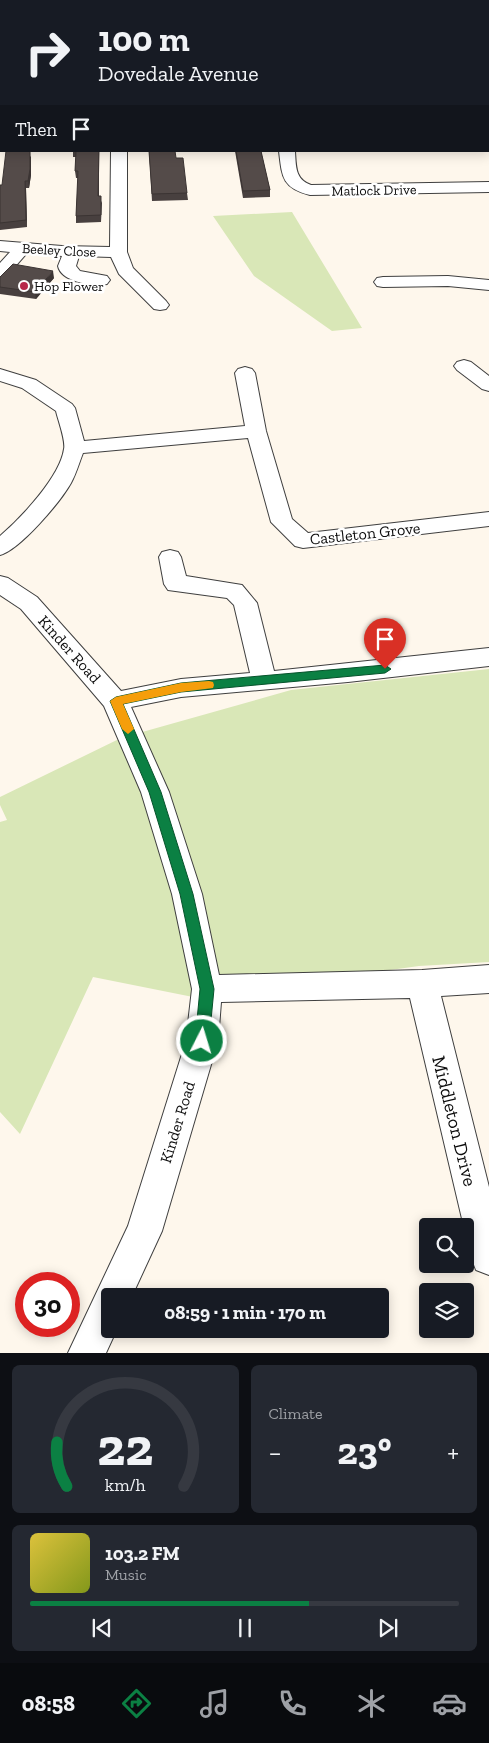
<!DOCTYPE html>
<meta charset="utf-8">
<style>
:root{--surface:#171b24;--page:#242831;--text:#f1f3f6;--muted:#9ea1a6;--line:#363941;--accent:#0b8043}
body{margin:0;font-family:"Zilla Slab",serif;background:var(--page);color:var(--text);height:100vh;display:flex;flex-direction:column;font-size:19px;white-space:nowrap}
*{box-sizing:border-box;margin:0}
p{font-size:16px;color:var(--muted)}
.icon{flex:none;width:28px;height:28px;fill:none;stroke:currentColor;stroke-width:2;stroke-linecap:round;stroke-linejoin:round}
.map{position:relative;height:1353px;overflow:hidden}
.panel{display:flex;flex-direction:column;gap:12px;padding:12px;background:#0d0f14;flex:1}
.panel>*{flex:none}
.top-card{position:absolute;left:0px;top:0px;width:490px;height:152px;box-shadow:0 2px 12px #0003;background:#171b24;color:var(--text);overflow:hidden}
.fabs{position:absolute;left:419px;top:1218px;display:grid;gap:10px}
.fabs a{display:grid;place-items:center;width:55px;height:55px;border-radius:5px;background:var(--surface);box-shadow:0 2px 12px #0003;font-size:25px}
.speed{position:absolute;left:15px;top:1272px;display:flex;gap:10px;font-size:25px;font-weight:700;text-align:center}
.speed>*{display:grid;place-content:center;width:65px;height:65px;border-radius:50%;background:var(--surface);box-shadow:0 2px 12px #0003;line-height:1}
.speed .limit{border:8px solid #d22;background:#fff;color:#111}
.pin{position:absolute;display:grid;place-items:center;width:42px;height:42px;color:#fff;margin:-51px -21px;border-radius:50% 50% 50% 0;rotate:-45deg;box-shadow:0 0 5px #0007}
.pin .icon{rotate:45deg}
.me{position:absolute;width:55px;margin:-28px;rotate:5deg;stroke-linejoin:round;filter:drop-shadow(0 0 4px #0008)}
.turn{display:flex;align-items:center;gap:18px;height:105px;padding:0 15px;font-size:22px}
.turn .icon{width:65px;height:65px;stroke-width:2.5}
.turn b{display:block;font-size:35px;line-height:42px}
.then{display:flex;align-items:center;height:48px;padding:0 15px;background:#0003;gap:10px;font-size:19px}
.big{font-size:38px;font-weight:700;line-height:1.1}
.panel .widget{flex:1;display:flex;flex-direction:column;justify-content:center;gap:8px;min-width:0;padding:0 18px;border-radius:8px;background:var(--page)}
.panel .dial{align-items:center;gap:0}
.dial svg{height:130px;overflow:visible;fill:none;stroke:var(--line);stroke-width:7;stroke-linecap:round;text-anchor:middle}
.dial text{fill:var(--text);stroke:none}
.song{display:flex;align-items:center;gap:15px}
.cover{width:60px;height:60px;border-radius:8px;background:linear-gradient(135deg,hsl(50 70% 55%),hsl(70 70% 35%))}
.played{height:5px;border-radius:2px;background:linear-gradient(90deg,var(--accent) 65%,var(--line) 65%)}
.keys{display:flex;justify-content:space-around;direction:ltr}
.heat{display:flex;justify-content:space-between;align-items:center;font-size:28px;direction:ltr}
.panel .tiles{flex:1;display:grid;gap:12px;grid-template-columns:1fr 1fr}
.widget:last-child{grid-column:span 2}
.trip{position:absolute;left:101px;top:1288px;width:288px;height:50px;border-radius:5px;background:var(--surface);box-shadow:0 2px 12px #0003;font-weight:700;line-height:50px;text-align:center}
.dock{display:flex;height:80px;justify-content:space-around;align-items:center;background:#090b0e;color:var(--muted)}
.dock .icon{width:35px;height:35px}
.dock .selected{color:var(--accent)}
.dock b{font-size:22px;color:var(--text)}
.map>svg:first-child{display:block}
.green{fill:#d9e7b7}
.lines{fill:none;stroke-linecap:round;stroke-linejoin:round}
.minor-casing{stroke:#3f3f3f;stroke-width:2}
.minor{fill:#fff;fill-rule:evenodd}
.wall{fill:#48403f}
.shaded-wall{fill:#3b3433}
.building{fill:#544b49;stroke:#3b3433}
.route{fill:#0b8043;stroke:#07532c}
.slow{fill:#f59e0b}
.poi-dot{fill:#b7294a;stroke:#fff;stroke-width:2}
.labels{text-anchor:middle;stroke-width:5;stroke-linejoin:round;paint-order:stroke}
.far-street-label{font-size:14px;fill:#0c0c0c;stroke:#fff}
.far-poi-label{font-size:14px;fill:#0c0c0c;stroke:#fff;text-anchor:start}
.street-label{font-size:16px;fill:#0c0c0c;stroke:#fff}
.near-street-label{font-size:19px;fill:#0c0c0c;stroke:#fff}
</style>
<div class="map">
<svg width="489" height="1353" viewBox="0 0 489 1353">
<rect width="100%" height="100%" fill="#fef7ec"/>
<!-- green -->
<path class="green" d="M292 212 362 328 332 331 254 276 213 216Z
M489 669V962L419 966 193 997 93 977 20 1134 0 1112V822L7 820 0 805V797L121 738 291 690Z"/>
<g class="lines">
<defs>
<path id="minor" d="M473 0H486L487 1H474Z
M0 1 1 2V10L0 9Z
M111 151H127V252L133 268 166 301 169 305 166 309 160 310 154 309 119 274 111 257 79 256 76 266 80 271 107 276 110 280 107 284C94 287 61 282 58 266L62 256 27 253 6 277 0 278V263L10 252 0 251V241L62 246 110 247Z
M279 151H295C296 167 295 179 311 185L489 182V192L310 195C282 188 282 177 279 151Z
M448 276 489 280V290L448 286 383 287 377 286 374 282 377 278 383 277Z
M464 360 471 362 489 376V391L482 389 457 370 454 366 457 362Z
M245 367 252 369 255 373 266 431 292 519 308 533 489 512V526L303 548 295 546 271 522 248 438 83 453C79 463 76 474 71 483 61 501 20 550 0 555V536C21 518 60 477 64 449 66 441 58 420 56 411L22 388 0 381V369L36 380 72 404 75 408 84 441 245 426 235 373 238 369Z
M170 550 178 552 181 557 186 576 242 585 257 603 274 671 489 648V666L348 682 181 697 131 707 169 792 202 894 219 975 422 970 489 965V993L441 996 489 1187V1275L476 1270 471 1257 410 998 221 1002 218 1041 162 1231 132 1296H110V1329H117L106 1353H68L128 1226 186 1041 192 989 172 894 141 792 104 706 21 609 0 595V576L8 578 37 597 121 691 181 679 250 673 234 605 227 598 168 590 164 584 159 557 162 552Z"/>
</defs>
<!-- minor casing -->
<use href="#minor" class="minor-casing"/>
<!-- minor -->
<use href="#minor" class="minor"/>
</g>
<!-- wall -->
<path class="wall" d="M73 151H99V196L102 203 101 222 76 223V216L78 178H76L75 171 76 157H73Z
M149 151 176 158 187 193 188 200 152 201Z
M235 151H261L270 190V197L243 198Z
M31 156V175L29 188H26L27 227 0 230V185H2Z
M0 277 54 278 36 299 0 294Z"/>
<!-- shaded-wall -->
<path class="shaded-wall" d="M30 151 31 175 29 188 28 181Z
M99 151V203L98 196Z
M25 181 26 188 27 227 26 220Z
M53 271 54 278 36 299 35 292Z"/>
<!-- building -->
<path class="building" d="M18 0H114V1H17Z
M0 41H1V59H0Z
M6 151H30V169L28 181H25L26 220 0 223V185H2Z
M76 151H99L98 196H101V215L76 216 78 171H75Z
M149 151H175L176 158H183L187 193 152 194Z
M236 151H261L270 190 243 191Z
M13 264 53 271 35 292 0 287V277Z"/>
<!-- route -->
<path class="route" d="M385 665 391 669 385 673 181 692 123 704 161 792 193 894 214 989 209 1041 207 1045 202 1047 197 1045 195 1041 200 989 180 894 149 792 110 701 116 697 181 683Z"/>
<!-- slow -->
<path class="slow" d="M209 681 213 682 214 685 213 688 181 692 123 704 134 729 128 734 122 729 110 701 116 697 181 683Z"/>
<!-- markers -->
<circle class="poi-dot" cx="24" cy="286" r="5"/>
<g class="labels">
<!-- far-street labels -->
<g class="far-street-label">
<text transform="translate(374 190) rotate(-1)" y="5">Matlock Drive</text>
<text transform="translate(59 250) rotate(3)" y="5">Beeley Close</text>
</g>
<!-- far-poi labels -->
<g class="far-poi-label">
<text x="34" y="291">Hop Flower</text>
</g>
<!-- street labels -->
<g class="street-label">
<text transform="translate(365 533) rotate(-6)" y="6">Castleton Grove</text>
<text transform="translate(70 649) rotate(48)" y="6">Kinder Road</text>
<text transform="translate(177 1122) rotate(-73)" y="6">Kinder Road</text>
</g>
<!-- near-street labels -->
<g class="near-street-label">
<text transform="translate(455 1121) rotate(76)" y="7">Middleton Drive</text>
</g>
</g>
</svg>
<div class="fabs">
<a><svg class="icon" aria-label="search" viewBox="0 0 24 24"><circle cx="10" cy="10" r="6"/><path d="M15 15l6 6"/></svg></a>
<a><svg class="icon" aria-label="layers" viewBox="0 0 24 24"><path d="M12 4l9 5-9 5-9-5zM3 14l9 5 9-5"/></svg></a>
</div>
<div class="speed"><div class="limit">30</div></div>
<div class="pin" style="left:385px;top:669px;background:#d93025"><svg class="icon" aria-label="arrive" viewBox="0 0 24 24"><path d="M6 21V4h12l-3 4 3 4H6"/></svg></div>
<svg class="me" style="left:202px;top:1041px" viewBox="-20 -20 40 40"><circle r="17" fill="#0b8043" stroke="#fff" stroke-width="3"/><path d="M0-11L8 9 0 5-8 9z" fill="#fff"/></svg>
<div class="trip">08:59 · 1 min · 170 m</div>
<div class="top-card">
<div class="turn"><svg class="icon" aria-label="right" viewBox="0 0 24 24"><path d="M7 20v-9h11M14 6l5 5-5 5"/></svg><div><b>100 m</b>Dovedale Avenue</div></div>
<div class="then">Then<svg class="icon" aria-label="arrive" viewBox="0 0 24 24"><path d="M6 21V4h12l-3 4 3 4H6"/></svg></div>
</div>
</div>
<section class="panel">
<div class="tiles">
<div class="widget dial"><svg viewBox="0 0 100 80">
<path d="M14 69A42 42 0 1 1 86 69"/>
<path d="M14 69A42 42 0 0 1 8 42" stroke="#0b8043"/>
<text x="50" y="56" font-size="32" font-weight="700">22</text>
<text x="50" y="72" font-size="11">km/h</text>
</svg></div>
<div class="widget"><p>Climate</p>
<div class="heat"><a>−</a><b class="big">23°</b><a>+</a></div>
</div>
<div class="widget">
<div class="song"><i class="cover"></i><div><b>103.2 FM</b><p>Music</p></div></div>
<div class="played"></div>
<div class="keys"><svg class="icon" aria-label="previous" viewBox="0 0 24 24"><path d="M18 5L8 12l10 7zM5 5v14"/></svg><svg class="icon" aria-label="pause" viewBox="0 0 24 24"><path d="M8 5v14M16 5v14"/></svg><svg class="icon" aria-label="next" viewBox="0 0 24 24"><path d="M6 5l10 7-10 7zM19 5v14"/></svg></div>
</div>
</div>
</section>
<nav class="dock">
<b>08:58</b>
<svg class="icon selected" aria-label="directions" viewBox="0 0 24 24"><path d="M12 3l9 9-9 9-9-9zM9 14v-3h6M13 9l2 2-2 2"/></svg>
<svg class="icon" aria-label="music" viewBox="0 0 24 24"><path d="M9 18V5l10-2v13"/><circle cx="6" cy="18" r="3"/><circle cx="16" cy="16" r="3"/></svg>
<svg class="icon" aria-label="phone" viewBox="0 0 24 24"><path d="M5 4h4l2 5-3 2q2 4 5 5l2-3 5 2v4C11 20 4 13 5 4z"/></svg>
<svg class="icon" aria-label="climate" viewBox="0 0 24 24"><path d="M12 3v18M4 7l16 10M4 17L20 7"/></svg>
<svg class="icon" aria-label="car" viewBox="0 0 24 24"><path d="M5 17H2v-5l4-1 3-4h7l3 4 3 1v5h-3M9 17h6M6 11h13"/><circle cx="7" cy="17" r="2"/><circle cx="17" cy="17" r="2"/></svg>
</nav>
